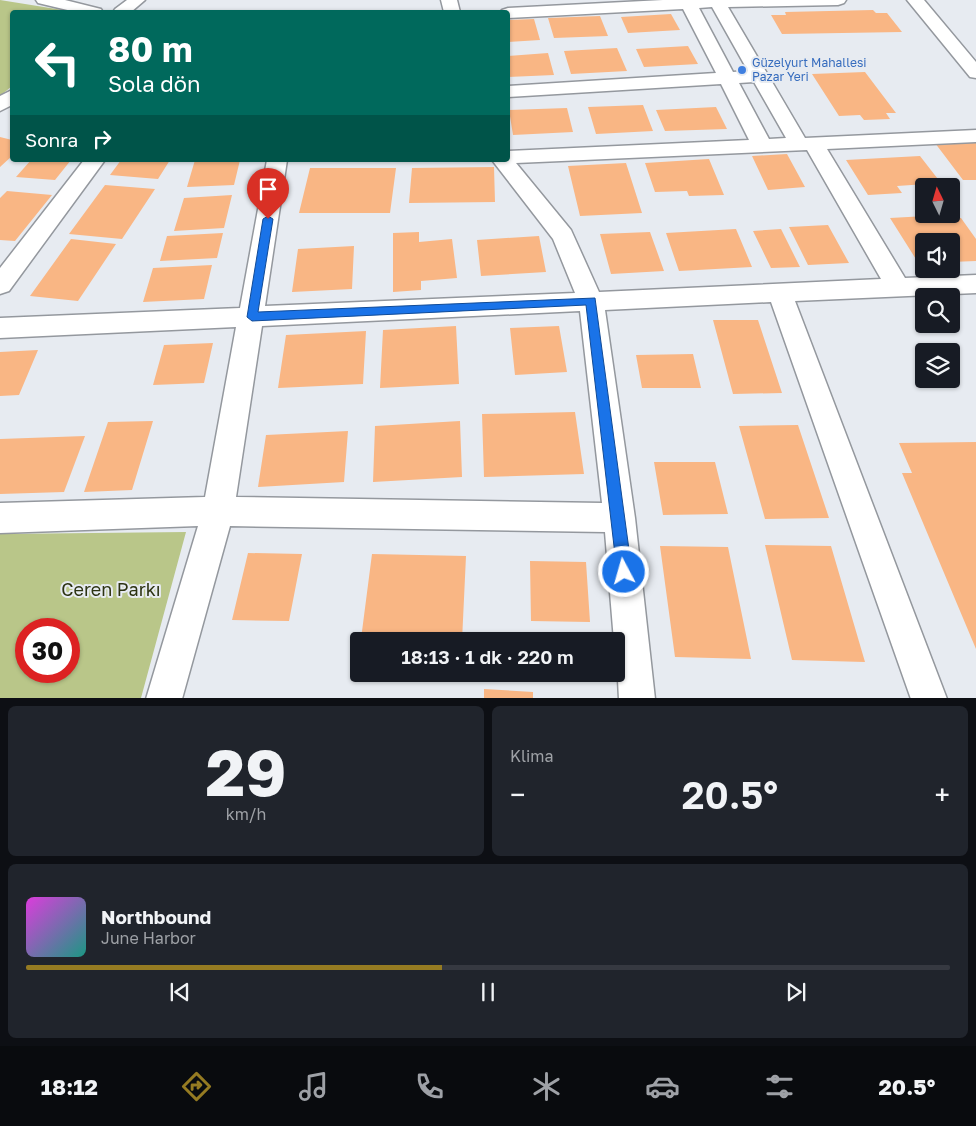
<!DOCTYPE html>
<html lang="tr">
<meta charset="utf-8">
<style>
:root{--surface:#171b24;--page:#20242c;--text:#f1f3f6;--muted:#9ea1a6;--line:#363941;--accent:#957b22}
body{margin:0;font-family:"Golos Text",sans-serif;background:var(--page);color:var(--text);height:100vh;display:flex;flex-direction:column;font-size:19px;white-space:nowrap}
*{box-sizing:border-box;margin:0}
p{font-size:16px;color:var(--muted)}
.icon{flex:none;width:28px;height:28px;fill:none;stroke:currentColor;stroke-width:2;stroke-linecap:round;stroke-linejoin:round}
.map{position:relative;height:698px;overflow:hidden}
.sheet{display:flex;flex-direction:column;gap:8px;padding:8px;background:#0d0f14;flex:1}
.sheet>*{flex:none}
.guide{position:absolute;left:10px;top:10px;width:500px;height:152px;border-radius:5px;box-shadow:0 1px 4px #0004;background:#00695c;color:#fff;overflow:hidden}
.needle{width:32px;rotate:355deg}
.fabs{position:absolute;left:915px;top:178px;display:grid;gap:10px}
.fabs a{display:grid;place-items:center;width:45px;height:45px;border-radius:5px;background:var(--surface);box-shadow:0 1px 4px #0004;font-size:25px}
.speed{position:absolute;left:15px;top:618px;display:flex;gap:10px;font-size:25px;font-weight:700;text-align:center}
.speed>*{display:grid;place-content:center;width:65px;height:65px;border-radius:50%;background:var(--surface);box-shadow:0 1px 4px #0004;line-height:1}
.speed .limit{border:8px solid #d22;background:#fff;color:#111}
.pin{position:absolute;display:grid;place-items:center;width:42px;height:42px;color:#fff;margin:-51px -21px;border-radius:50% 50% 50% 0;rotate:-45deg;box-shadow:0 0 5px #0007}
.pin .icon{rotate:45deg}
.me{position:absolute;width:55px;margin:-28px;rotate:354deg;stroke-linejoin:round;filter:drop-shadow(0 0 4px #0008)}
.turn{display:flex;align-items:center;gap:18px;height:105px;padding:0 15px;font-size:22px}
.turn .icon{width:65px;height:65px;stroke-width:2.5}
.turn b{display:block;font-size:35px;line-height:42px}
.then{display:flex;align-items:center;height:48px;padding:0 15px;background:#0003;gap:10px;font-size:19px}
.big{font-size:38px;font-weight:600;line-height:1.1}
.sheet .widget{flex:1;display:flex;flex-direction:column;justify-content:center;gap:8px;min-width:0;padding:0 18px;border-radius:8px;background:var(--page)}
.sheet .dial{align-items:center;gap:0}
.dial b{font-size:65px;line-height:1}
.song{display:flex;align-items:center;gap:15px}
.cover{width:60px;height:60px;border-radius:8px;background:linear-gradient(135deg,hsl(300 70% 55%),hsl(170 70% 35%))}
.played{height:5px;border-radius:2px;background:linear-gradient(90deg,var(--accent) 45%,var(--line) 45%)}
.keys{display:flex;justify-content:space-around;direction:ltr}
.heat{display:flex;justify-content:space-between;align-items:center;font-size:28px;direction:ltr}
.sheet .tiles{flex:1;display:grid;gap:8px;grid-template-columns:1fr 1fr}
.widget:last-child{grid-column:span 2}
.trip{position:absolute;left:350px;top:632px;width:275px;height:50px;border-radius:5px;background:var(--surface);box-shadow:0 1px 4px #0004;font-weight:600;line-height:50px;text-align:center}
.menu{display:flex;height:80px;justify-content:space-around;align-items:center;background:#090b0e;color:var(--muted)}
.menu .icon{width:35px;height:35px}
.menu .on{color:var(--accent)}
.menu b{font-size:22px;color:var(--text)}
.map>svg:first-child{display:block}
.green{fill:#b9c689;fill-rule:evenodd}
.building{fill:#f9b684}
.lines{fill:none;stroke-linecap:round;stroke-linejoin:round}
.minor-casing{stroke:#94989e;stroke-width:3}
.minor{fill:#fff;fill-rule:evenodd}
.route{fill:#1a73e8;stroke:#114b97}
.shop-dot{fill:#3f7fe0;stroke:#e7ebf1;stroke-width:2}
.labels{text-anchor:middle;stroke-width:4;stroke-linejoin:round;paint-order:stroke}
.far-shop-label{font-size:12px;fill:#366cbe;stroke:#e7ebf1;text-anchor:start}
.near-park-label{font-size:18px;fill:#2c3312;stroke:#e7ebf1}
</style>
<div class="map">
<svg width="976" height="699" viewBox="0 0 976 699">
<rect width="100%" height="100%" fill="#e7ebf1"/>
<!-- green -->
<path class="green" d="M0 0 75 12H12V86L0 96Z
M186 532 141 698H0V534ZM26 629H69V671H26Z"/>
<!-- building -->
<path class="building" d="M873 10 876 13H887L902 32 782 34 771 15H786L785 12Z
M671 14 680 30 628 33 621 17Z
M600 16 608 36 554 38 548 18Z
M534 19 540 40 508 42V20Z
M688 46 698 64 644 67 636 49Z
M617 48 627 71 571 74 564 51Z
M548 53 554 75 508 77V56Z
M865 72 896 113H886L890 119 864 120 860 115 839 116 812 74Z
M643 105 653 131 596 134 588 107Z
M716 107 727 129 665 131 656 110Z
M567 108 573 132 513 135 509 110Z
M0 137 12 140V156L0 167Z
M976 142V180H963L935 143Z
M787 154 805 187 768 190 752 156Z
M920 156 941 183 897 186 902 193 868 195 846 160Z
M709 159 724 195 689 196 687 191 655 192 645 163Z
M31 160H71L55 180 16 177Z
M121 160H170L158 179 110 175Z
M195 160H240L234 185 187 187Z
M626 163 642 213 580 216 568 166Z
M494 167 495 202 409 203 412 168Z
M310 168H396L390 213H299Z
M105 185 155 189 122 239 69 234Z
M7 191 52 195 15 241 0 240V198Z
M232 195 224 228 174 231 184 198Z
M926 216 928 220 961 218 976 239V261L951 262V241H924V264H919L890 218Z
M828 225 849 263 808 265 789 227Z
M736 229 752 267 679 271 666 233Z
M781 229 800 267 771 268 753 231Z
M419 232V242L452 239 457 278 421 281V290L393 292V233Z
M650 232 664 271 611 274 600 234Z
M223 233 217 258 160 261 167 236Z
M539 236 546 272 481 276 477 240Z
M71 239 116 244 78 301 30 296Z
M354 246 352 289 292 292 298 249Z
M212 265 204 299 143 302 153 268Z
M713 320H758L782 393 733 394Z
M456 326 459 384 380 388 383 330Z
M559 326 567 372 515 375 510 328Z
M366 331 363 384 278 388 286 335Z
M213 343 204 383 153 385 164 345Z
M38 350 19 395 0 396V352Z
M693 354 701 388H642L636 355Z
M575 412 584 474 484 477 482 414Z
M153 421 132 490 84 492 108 422Z
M460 421 462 477 373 482 375 426Z
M798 425 829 518 765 519 739 426Z
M348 431 344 482 258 487 266 435Z
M85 436 64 492 0 494V439Z
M976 442V649L902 473H912L899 443Z
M654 462H715L728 514 663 515Z
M765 545 831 546 865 662 792 660Z
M660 546 728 547 751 659 675 657Z
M248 553 302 554 289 621 232 620Z
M372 554 466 556 462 641 361 639Z
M530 561 586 562 590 622 531 621Z
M484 689 533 692V699H484Z"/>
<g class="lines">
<defs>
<path id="minor" d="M36 0H65L101 9 103 12H76L38 3Z
M127 0H145L131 12H113L115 9Z
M441 0H457L460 12H444Z
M663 0H846L844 3 838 5 728 7 805 138 976 130V142L827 149 905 278 976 275V293L795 301 947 699H911L771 302 605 310 635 518 655 699H619L616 641H614L605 532 230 526 182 699H146L198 526 0 533V503L205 497 236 327 0 338V318L240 308 267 160H287L265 306 575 293 553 239 492 160H508V151L749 140 721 84 508 97V86L716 73 683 9 508 18V12H500L502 10 508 8ZM712 7 748 71 733 72 699 8ZM754 82 786 138 769 139 739 83ZM807 150 881 279 599 292 571 230 516 163ZM580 311 602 503 236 497 262 326Z
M907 0H924L976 62V78L970 77Z
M12 90V105L0 111V96Z
M84 160H105L9 291 0 294V268Z"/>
</defs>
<!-- minor casing -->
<use href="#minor" class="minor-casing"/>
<!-- minor -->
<use href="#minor" class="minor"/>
</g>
<!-- route -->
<path class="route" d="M268 216 273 219 258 312 595 298 632 572 630 577 624 579 619 577 617 572 586 305 252 321 247 317 263 219Z"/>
<!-- markers -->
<circle class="shop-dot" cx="742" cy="70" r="5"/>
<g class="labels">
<!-- far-shop labels -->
<g class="far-shop-label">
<text x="752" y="67">Güzelyurt Mahallesi<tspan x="752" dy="14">Pazar Yeri</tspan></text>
</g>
<!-- near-park labels -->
<g class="near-park-label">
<text x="111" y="596">Ceren Parkı</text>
</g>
</g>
</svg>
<div class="fabs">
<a><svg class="needle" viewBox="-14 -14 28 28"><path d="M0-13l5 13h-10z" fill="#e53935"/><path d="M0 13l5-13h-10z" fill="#9ea1a6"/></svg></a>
<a><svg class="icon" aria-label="sound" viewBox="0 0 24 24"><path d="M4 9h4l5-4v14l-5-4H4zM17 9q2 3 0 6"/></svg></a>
<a><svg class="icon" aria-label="search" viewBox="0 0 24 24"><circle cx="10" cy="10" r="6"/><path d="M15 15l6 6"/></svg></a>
<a><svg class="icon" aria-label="layers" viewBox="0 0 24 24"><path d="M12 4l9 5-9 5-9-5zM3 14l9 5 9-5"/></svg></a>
</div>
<div class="speed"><div class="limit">30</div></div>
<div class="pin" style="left:268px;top:219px;background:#d93025"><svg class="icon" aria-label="arrive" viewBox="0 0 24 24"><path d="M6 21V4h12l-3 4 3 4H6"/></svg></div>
<svg class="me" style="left:624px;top:572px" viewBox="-20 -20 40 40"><circle r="17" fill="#1a73e8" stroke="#fff" stroke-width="3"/><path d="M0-11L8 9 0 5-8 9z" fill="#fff"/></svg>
<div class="trip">18:13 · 1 dk · 220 m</div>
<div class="guide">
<div class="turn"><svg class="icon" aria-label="left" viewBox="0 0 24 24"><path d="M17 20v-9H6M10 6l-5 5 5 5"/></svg><div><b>80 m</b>Sola dön</div></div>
<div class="then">Sonra<svg class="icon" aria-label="right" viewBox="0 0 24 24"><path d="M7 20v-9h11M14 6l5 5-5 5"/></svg></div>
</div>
</div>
<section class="sheet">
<div class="tiles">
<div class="widget dial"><b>29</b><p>km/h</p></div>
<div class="widget"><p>Klima</p>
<div class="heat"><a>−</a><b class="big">20.5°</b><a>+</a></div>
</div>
<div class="widget">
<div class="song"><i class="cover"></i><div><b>Northbound</b><p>June Harbor</p></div></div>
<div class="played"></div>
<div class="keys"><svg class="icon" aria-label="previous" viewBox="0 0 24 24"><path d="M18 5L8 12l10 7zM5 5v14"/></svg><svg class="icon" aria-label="pause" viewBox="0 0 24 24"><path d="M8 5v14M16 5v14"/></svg><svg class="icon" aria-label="next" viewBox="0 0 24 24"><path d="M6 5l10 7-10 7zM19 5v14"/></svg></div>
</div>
</div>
</section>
<nav class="menu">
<b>18:12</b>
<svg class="icon on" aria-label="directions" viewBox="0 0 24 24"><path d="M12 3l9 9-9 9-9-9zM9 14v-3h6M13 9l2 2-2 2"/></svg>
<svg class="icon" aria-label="music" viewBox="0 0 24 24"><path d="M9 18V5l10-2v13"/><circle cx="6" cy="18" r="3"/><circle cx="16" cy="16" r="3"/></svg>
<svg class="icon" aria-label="phone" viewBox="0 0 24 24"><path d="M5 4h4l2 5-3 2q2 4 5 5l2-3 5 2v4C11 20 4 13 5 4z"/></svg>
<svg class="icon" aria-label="climate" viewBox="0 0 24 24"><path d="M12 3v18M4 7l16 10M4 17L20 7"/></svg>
<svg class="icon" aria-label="car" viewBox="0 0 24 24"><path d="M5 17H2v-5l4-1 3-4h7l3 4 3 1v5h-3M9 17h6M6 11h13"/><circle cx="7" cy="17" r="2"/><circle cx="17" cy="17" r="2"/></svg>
<svg class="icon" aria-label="filters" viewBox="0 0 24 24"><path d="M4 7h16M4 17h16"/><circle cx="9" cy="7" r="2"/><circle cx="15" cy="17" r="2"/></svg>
<b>20.5°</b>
</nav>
